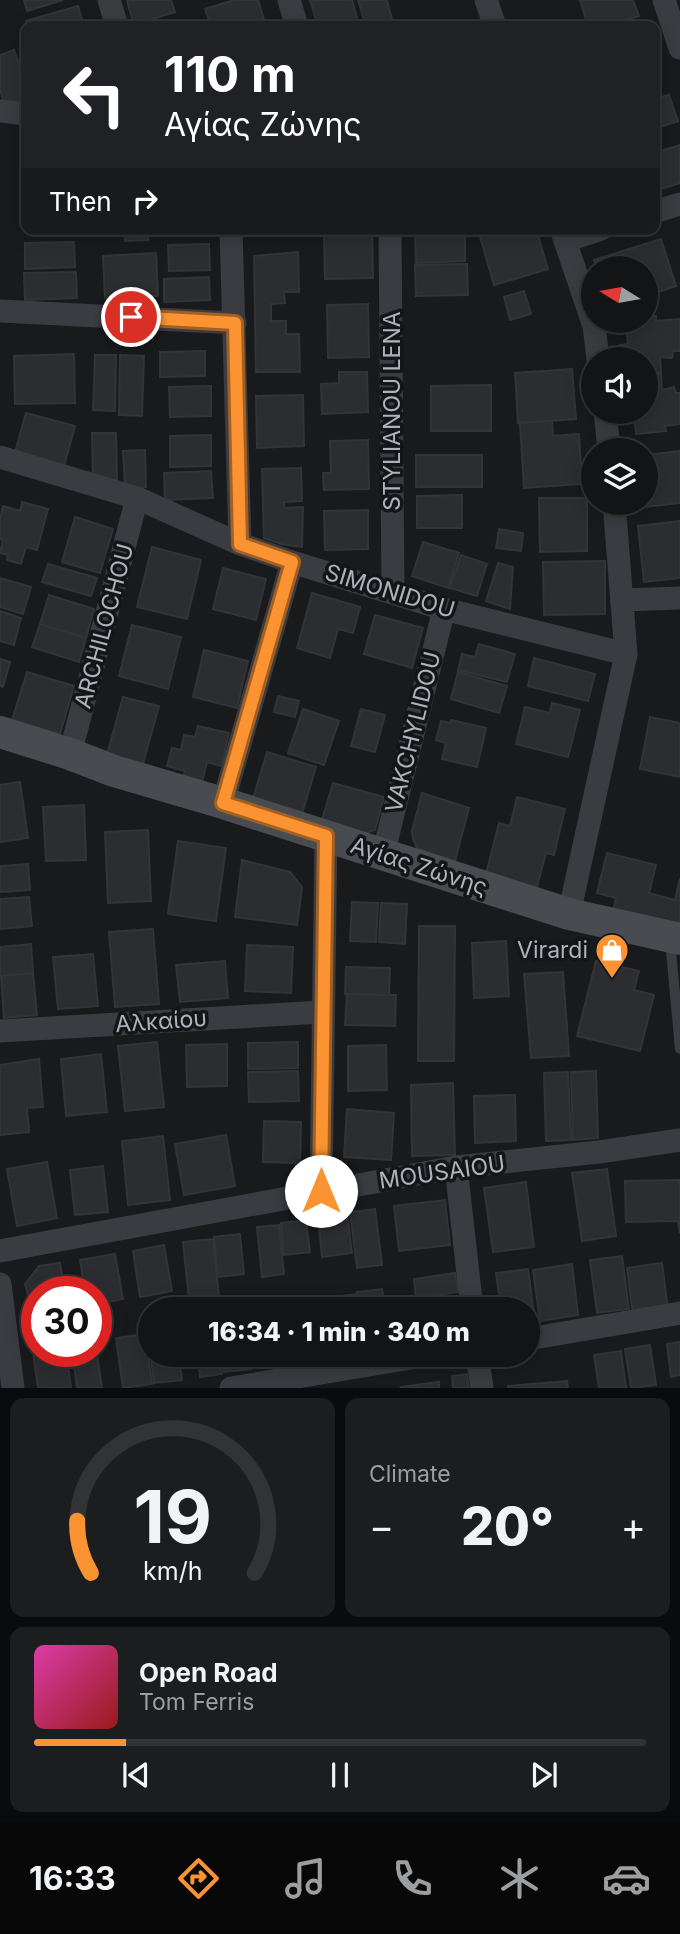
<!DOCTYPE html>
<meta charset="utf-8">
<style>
:root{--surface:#131415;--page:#1c1d1e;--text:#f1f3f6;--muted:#9d9ea0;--line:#323334;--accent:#fb9332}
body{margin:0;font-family:Inter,sans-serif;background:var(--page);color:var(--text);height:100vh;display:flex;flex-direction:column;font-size:26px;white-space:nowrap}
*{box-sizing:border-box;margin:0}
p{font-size:23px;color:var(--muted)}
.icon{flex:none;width:38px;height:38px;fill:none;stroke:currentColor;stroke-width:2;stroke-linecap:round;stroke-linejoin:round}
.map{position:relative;height:1388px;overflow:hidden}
.panel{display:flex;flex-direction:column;gap:10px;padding:10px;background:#0a0b0c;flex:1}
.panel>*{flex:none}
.hud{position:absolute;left:21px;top:21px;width:639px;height:214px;border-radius:14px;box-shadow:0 4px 18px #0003,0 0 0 2px var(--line);background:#202124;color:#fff;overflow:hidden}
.needle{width:46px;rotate:281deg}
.buttons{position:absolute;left:581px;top:256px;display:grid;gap:14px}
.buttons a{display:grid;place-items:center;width:77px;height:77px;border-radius:50%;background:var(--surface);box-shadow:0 4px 18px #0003,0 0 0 2px var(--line);font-size:35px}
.speed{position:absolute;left:21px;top:1276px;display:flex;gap:14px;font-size:35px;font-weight:700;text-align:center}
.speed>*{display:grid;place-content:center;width:91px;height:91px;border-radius:50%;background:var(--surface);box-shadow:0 4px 18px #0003,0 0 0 2px var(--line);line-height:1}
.speed .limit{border:10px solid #d22;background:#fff;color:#111}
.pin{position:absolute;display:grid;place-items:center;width:60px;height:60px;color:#fff;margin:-30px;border:4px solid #fff;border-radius:50%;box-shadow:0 2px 7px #0007}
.me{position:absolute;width:77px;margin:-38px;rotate:0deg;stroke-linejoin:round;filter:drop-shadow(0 0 5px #0008)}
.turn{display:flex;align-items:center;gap:24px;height:147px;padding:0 28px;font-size:32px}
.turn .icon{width:91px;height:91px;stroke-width:2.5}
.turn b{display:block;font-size:49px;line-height:60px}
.then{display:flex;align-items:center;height:66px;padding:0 28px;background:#0003;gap:14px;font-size:26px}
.big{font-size:52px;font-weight:800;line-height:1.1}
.panel .card{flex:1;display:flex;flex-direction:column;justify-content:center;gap:10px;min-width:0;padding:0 24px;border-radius:14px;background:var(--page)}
.panel .dial{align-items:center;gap:0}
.dial svg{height:182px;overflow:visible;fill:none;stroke:var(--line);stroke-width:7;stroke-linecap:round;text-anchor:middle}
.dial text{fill:var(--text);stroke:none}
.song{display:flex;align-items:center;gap:21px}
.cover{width:84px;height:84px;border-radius:10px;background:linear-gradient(135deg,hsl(320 70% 55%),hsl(0 70% 35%))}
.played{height:7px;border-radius:4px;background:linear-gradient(90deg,var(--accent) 15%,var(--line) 15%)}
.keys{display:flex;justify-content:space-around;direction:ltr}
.heat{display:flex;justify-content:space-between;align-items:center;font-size:38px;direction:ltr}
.panel .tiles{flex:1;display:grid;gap:10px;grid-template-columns:1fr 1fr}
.card:last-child{grid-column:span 2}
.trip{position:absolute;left:138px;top:1297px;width:402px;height:70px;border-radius:35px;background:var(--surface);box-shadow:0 4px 18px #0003,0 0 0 2px var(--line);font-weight:800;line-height:70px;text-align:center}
.tabs{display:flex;height:112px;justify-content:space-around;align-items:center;background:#080808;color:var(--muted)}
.tabs .icon{width:49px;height:49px}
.tabs .current{color:var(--accent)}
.tabs b{font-size:32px;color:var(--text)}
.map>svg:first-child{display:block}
.building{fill:#2c2d30;stroke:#333438;stroke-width:2}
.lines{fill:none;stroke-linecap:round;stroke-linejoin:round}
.lane{stroke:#3a3c41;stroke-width:10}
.street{stroke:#3a3c41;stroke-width:23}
.secondary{stroke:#484c51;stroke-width:32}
.route-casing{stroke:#a36020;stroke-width:18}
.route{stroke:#fb9332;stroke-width:12}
.labels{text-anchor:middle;stroke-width:7;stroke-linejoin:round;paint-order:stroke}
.street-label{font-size:23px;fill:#abb3bc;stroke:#141517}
.poi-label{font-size:23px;fill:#abb3bc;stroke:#141517;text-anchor:end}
</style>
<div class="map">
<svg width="680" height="1388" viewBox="0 0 680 1388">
<rect width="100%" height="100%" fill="#191a1c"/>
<!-- building -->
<path class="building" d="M24 0H63L27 11Z
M131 0H171L175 12 134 25 127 1Z
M234 0H258L266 26H211L205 9Z
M310 0H352L359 26H318Z
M358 0H387L393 23 381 26H366Z
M580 0H633L639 16 607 26H588Z
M78 6 84 26H28L26 21Z
M14 50 26 84V104L7 111 0 90V55Z
M669 95 678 121 654 129V99Z
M680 145V183L661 189 654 169V153Z
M124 229H148V240L125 241Z
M492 229H536L548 269 494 285 479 233Z
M372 233 373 278 325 279 324 234Z
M465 234V261L416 263 415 236Z
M661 239 676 286 646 296V268H596L594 260Z
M74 242 75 267 25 269V243Z
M209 244 210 270 169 271 168 245Z
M298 252 299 292H284L285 303 271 304V321H286V334H299L300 372H256L254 256Z
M156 253 158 296 105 298 103 256Z
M467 264 468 295 416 296 415 265Z
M76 272 77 298 25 300 24 273Z
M209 277 210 300 164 302V279Z
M524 291 531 314 510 320 504 297Z
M368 304 369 357 328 358 327 305Z
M656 316V321L680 319V351H673L672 358 660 357 661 372 646 374V359H621L620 345 628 344 626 320H646V317Z
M205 351V376L160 377V352Z
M74 354 75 403 15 404 14 356Z
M95 355H116L115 411 93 410Z
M120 355 144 356 142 416 119 415Z
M572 369 576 419 518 423 515 373Z
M339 372H367L368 412 322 414 321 384 339 383Z
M661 374 662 390 674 387 676 393H680V424L665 426 666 431 636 434 634 411H646V376Z
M491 385V431H431V386Z
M211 386V416L170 417 169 387Z
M303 395 304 446 257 448 256 396Z
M26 413 75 426 63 470 14 456Z
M552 421 553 436 579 434 582 484 524 488 520 423Z
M92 433H116L117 480 93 481Z
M211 435V466L170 467V436Z
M368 440 369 489 324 490 323 473H331L330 441Z
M145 450 146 487 125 488 123 451Z
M680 451V503L636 508 635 502H646V455Z
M416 455H482V487H416Z
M301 468 302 501 284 502V508L303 507 302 547 281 544 264 538 262 469Z
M211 471 213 498 165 500 164 473Z
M462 495V528H417V496Z
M539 498H587V551L540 552Z
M22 502 48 509 37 550 26 547 21 564 7 560 8 555 0 553 3 540 0 539V519L3 506 20 511Z
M368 510V549L325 550 324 511Z
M75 517 113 529 100 573 62 562Z
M680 521V578L644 582 638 526Z
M499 529 523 533 521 551 496 548Z
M423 542 459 553 448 588 412 576Z
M152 547 201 560 187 619 137 607Z
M461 555 487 564 477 596 450 588Z
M605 561V614L544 615 543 562Z
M498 563 513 567 510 609 486 601Z
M48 564 97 578 91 596 42 582Z
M223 568 266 579 256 620 213 609Z
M0 578 31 587 23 614 0 607Z
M312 593 360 607 353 633 338 629 330 658 297 648Z
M49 595 94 609 86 638 40 624Z
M0 611 21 618 14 645 0 641Z
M375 615 423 628 412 668 364 654Z
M40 624 86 638 79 662 32 647Z
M132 625 181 637 168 689 119 676Z
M479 644 515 654 507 682 458 670 462 654 475 657Z
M204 650 248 661 237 708 193 697Z
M534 658 595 674 588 701 528 686Z
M0 659 10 662 3 687 0 686Z
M27 672 74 686 60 734 12 720Z
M458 672 507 686 499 713 451 699Z
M278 696 299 701 295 717 274 712Z
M123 697 159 706 141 771 105 762Z
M552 703 580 710 568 757 516 744 525 707 550 713Z
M303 709 339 721 324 765 288 753Z
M361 709 385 715 375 752 351 746Z
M650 717 680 723V777L640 769Z
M451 720 486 728 477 767 442 759 446 743 436 740 441 721 450 723Z
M198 726 229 733 221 766 207 762 202 782 183 778 185 771 167 766 172 748 181 750 184 735 195 737Z
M267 752 316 767 301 817 252 802Z
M20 782 28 838 0 842V785Z
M333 783 384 797 375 830 359 835 321 823Z
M422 793 469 808 455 861 417 848 413 839 412 831Z
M517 797 565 809 554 855 546 853 537 887 486 874 499 823 510 826Z
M84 805 86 860 46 861 43 807Z
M148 830 151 901 108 903 105 832Z
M178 841 226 848 216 921 168 914Z
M607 853 656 865 649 893 675 900 680 878V932L612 916 616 898 597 893Z
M242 860 290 872 302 887 297 925 235 917Z
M28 864 30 890 0 892V866Z
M29 897 32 926 0 929V899Z
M352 902 378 903 376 942 350 941Z
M381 903 407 904 405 944 379 942Z
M419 926H455L454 1061H418Z
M153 929 159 1004 115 1007 109 932Z
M506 941 509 996 474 998 472 943Z
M31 944 33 973 0 976V947Z
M247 945 293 947 291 993 245 991Z
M93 954 98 1006 58 1009 53 957Z
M225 961 228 998 180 1002 176 965Z
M596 961 639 971 634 990 654 995 640 1051 577 1036Z
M346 967 390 968 389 995 345 994Z
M563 972 569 1056 531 1058 524 974Z
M33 973 37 1015 4 1018 1 976Z
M347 994 396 995 395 1026 345 1025Z
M157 1042 164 1107 125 1111 118 1046Z
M298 1042V1068L248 1069V1043Z
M227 1044V1086L187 1087 186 1045Z
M386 1045 387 1090 348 1091V1046Z
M101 1054 107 1112 66 1116 61 1059Z
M39 1059 43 1107 27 1108 29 1132 0 1135V1065Z
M298 1071 299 1101 249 1102 248 1072Z
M596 1071 598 1138 573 1140 571 1072Z
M568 1072 571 1140 546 1141 544 1073Z
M453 1083 455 1155 412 1156 411 1085Z
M515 1095 516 1141 475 1143 474 1096Z
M347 1109 394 1113 391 1160 344 1157Z
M264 1121 301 1122 300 1163 263 1162Z
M226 1135 235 1186 184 1195 175 1144Z
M163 1136 170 1200 128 1205 122 1141Z
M47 1162 57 1218 17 1226 7 1169Z
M103 1166 108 1212 75 1215 70 1170Z
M607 1169 616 1236 582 1241 572 1173Z
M680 1180V1233L678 1221 626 1222 625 1181Z
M526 1182 534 1247 493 1252 484 1188Z
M445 1200 450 1245 399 1251 394 1206Z
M375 1209 382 1265 357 1268 350 1212Z
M347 1213 352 1253 322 1257 318 1217Z
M306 1220 310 1252 284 1255 281 1223Z
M279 1225 284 1274 262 1277 257 1227Z
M240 1234 244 1274 218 1277 214 1237Z
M213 1239 219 1296 189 1299 183 1242Z
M164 1245 172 1291 140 1297 133 1251Z
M115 1254 123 1299 96 1304V1292H85L80 1260Z
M622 1256 629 1309 597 1313 590 1260Z
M60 1263 65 1291 37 1292V1295L28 1296 25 1284 39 1266Z
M662 1263 668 1310 633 1315 627 1268Z
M572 1264 578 1315 540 1321 533 1270Z
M528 1269 535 1322 528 1323V1309H501L496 1273Z
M455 1273 458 1292 416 1298 414 1279Z
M382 1289 385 1309H359L357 1292Z
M357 1294 359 1309H333L331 1297Z
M454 1296 455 1309H426L425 1299Z
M37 1305V1332L31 1333 28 1306Z
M148 1332H150V1354H179L182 1380 154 1383Z
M145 1334 152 1384 123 1388 116 1338Z
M680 1342V1375L671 1377 667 1344Z
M650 1345 656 1385 631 1388 625 1349Z
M66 1351 71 1388H38L33 1352Z
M621 1351 626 1388H599L594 1355Z
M97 1354 102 1388H77L73 1358Z
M198 1354H219L222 1374 200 1377Z
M222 1354H249L251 1369 224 1372Z
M267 1354H317L318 1363 268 1368Z
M467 1374 469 1388H453L452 1376Z
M567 1381 568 1388H508V1386Z
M439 1382V1388H402L401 1387Z"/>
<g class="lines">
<!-- lane -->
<path class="lane" d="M670 940 680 1049"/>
<!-- street -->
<path class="street" d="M109 0 117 26
M289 0 297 26
M486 0 495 26
M664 0 680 48
M0 111 26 114
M654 212 680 204
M231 229 240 544
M390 229 393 593
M561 229 594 326 598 359
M565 241 601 229
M0 311 235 323
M605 411 609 450
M0 457 137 498 240 544 292 562 444 609 626 654
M623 600 680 598
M70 754 137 498
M223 803 292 562
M383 855 444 609
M569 914 626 654 614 502
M0 1031 322 1012
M456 1167 472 1309
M321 1191 326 836
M0 1251 456 1167 599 1152 680 1140
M0 1284 13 1388
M528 1339 680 1313
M477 1354 482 1388
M231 1388 435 1354"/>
<!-- secondary -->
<path class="secondary" d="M0 732 70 754 114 771 223 803 569 914 680 939"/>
</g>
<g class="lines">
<defs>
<path id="route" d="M131 317 235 323 240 544 292 562 223 803 326 836 321 1191"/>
</defs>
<!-- route casing -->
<use href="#route" class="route-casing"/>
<!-- route -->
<use href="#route" class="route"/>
</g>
<!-- icons -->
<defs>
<symbol id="shop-pin" viewBox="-11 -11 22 30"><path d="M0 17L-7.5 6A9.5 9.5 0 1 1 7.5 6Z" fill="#fb9332" stroke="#141517"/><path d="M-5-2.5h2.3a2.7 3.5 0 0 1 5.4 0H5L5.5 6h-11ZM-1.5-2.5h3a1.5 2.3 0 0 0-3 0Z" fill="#fff"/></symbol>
</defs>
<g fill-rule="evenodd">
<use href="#shop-pin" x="593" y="931" width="38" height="52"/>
</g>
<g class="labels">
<!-- street labels -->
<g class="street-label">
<text transform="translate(392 411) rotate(-90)" y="8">STYLIANOU LENA</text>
<text transform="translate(390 591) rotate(17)" y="8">SIMONIDOU</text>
<text transform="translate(104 626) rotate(-75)" y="8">ARCHILOCHOU</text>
<text transform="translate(413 732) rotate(-76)" y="8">VAKCHYLIDOU</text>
<text transform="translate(419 866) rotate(18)" y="8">Αγίας Ζώνης</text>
<text transform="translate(161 1021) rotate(-4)" y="8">Αλκαίου</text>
<text transform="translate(442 1172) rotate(-8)" y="8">MOUSAIOU</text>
</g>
<!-- poi labels -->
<g class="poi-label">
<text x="588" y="958">Virardi</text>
</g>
</g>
</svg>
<div class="buttons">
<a><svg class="needle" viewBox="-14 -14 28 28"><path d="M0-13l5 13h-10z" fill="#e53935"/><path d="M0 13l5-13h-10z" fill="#9d9ea0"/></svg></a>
<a><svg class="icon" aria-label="sound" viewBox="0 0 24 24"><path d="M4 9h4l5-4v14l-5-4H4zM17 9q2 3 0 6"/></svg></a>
<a><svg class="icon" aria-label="layers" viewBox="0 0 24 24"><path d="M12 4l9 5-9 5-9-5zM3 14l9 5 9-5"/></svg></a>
</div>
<div class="speed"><div class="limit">30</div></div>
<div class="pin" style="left:131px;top:317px;background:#d93025"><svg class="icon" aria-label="arrive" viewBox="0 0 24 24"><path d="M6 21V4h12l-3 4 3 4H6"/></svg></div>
<svg class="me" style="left:321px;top:1191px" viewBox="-20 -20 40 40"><circle r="19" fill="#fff"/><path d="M0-13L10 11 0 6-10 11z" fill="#fb9332"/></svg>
<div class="trip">16:34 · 1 min · 340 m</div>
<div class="hud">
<div class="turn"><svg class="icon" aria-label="left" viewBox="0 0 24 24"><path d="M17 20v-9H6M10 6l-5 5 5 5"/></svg><div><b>110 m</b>Αγίας Ζώνης</div></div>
<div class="then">Then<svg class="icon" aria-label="right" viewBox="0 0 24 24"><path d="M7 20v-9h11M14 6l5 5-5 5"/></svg></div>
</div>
</div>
<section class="panel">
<div class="tiles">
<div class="card dial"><svg viewBox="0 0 100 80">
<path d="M14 69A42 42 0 1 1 86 69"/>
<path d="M14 69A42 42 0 0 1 8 46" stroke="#fb9332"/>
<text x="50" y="56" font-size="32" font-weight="700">19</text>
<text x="50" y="72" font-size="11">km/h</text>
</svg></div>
<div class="card"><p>Climate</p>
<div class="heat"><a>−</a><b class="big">20°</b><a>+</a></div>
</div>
<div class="card">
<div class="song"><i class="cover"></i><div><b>Open Road</b><p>Tom Ferris</p></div></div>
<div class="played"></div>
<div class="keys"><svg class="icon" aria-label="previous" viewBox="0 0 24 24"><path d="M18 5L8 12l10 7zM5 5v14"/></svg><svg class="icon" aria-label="pause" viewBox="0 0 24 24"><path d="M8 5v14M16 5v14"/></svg><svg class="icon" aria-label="next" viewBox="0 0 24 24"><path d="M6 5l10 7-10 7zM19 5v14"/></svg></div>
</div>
</div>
</section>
<nav class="tabs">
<b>16:33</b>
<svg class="icon current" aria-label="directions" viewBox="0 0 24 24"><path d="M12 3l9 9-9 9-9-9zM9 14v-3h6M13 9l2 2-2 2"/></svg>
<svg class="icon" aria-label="music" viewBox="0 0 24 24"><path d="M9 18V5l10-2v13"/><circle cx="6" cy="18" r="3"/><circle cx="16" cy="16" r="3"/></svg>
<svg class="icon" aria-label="phone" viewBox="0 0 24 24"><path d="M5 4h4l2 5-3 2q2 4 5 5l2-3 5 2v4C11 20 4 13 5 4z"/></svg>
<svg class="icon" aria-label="climate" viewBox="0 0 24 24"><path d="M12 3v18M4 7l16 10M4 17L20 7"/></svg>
<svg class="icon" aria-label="car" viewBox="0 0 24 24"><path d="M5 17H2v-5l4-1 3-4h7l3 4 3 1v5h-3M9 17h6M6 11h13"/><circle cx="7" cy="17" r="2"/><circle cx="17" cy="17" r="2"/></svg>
</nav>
